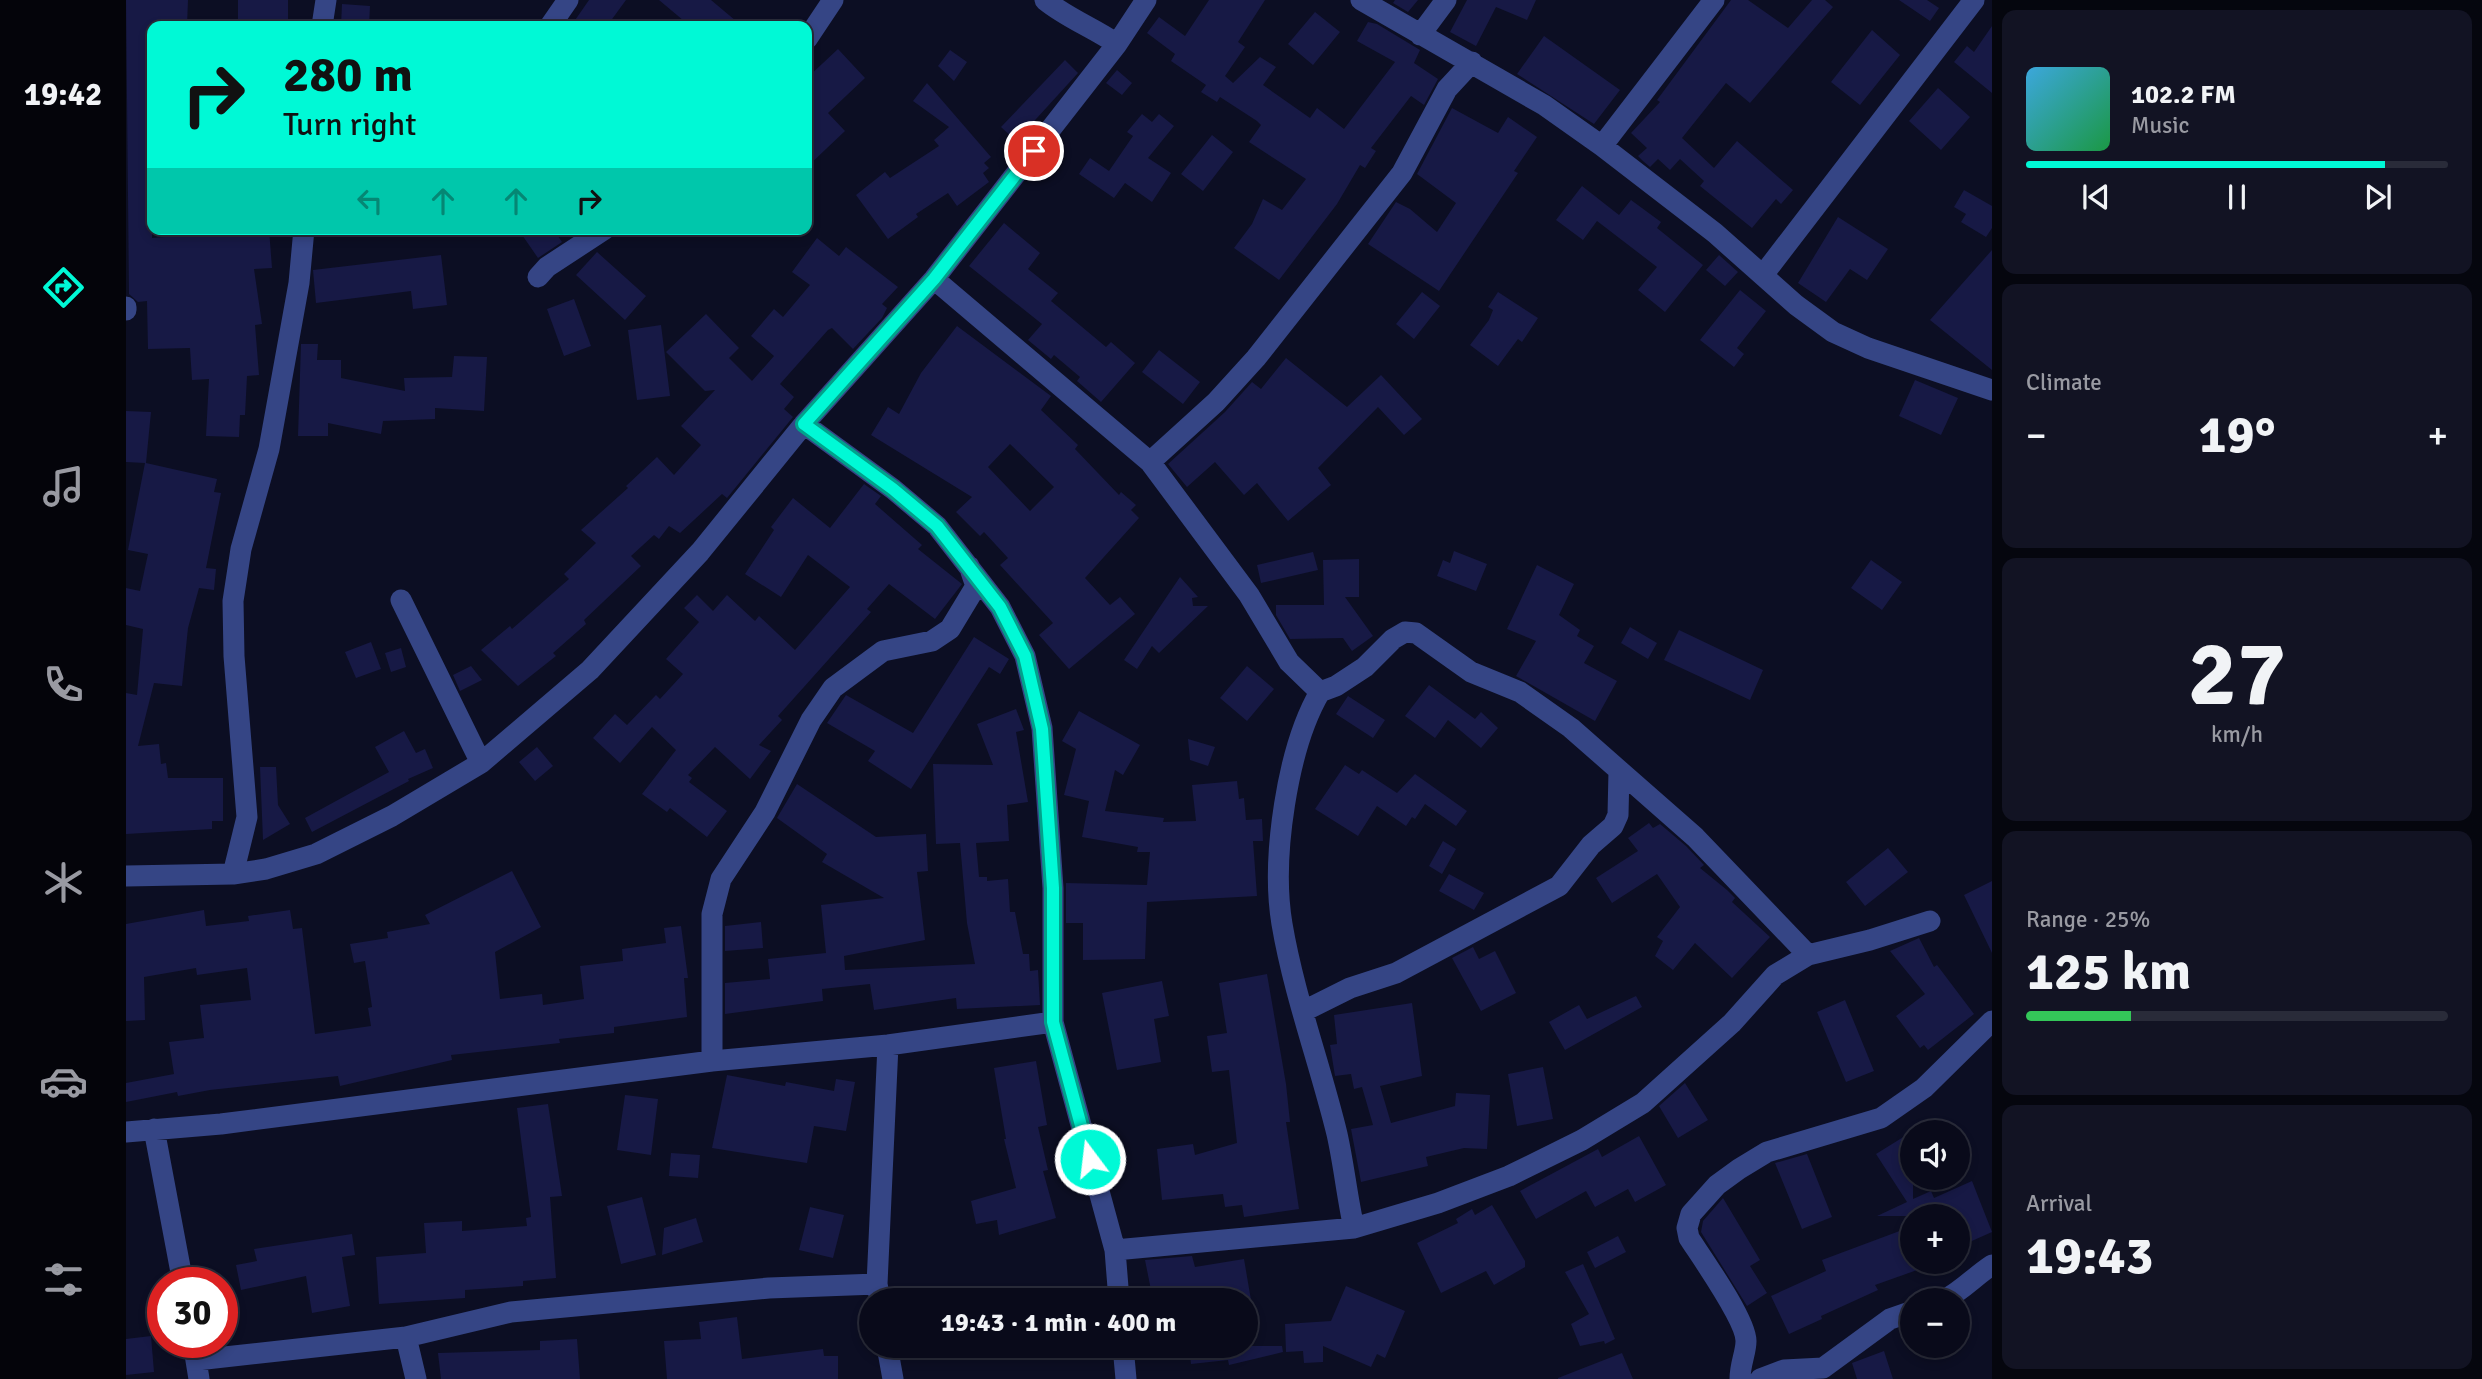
<!DOCTYPE html>
<meta charset="utf-8">
<style>
:root{--surface:#090a1a;--page:#121323;--text:#f1f3f6;--muted:#999aa2;--line:#292b39;--accent:#00f9d6}
body{margin:0;font-family:Signika,sans-serif;background:var(--page);color:var(--text);height:100vh;display:flex;flex-direction:column;font-size:26px;white-space:nowrap}
*{box-sizing:border-box;margin:0}
p{font-size:23px;color:var(--muted)}
.icon{flex:none;width:38px;height:38px;fill:none;stroke:currentColor;stroke-width:2;stroke-linecap:round;stroke-linejoin:round}
.map{position:relative;flex:1;overflow:hidden}
.details{display:flex;flex-direction:column;gap:10px;padding:10px;background:#05060e;width:490px}
.details>*{flex:none}
.guide{position:absolute;left:21px;top:21px;width:665px;height:214px;border-radius:14px;box-shadow:0 4px 10px #0003,0 0 0 2px var(--line);background:#00f9d6;color:#111;overflow:hidden}
.tools{position:absolute;left:1774px;top:1120px;display:grid;gap:14px}
.tools a{display:grid;place-items:center;width:70px;height:70px;border-radius:50%;background:var(--surface);box-shadow:0 4px 10px #0003,0 0 0 2px var(--line);font-size:35px}
.speed{position:absolute;left:21px;top:1267px;display:flex;gap:14px;font-size:35px;font-weight:700;text-align:center}
.speed>*{display:grid;place-content:center;width:91px;height:91px;border-radius:50%;background:var(--surface);box-shadow:0 4px 10px #0003,0 0 0 2px var(--line);line-height:1}
.speed .limit{border:10px solid #d22;background:#fff;color:#111}
.pin{position:absolute;display:grid;place-items:center;width:60px;height:60px;color:#fff;margin:-30px;border:4px solid #fff;border-radius:50%;box-shadow:0 2px 7px #0007}
.me{position:absolute;width:77px;margin:-38px;rotate:345deg;stroke-linejoin:round;filter:drop-shadow(0 0 5px #0008)}
.turn{display:flex;align-items:center;gap:24px;height:147px;padding:0 21px;font-size:32px}
.turn .icon{width:91px;height:91px;stroke-width:2.5}
.turn b{display:block;font-size:49px;line-height:60px}
.lanes{display:flex;align-items:center;height:66px;padding:0 21px;background:#0003;justify-content:center;gap:35px;direction:ltr}
.lanes .off{opacity:.35}
.big{font-size:52px;font-weight:700;line-height:1.1}
.details .tile{flex:1;display:flex;flex-direction:column;justify-content:center;gap:10px;min-width:0;padding:0 24px;border-radius:14px;background:var(--page)}
.details .dial{align-items:center;gap:0}
.dial b{font-size:91px;line-height:1}
.song{display:flex;align-items:center;gap:21px}
.cover{width:84px;height:84px;border-radius:10px;background:linear-gradient(135deg,hsl(200 70% 55%),hsl(140 70% 35%))}
.played{height:7px;border-radius:4px;background:linear-gradient(90deg,var(--accent) 85%,var(--line) 85%)}
.keys{display:flex;justify-content:space-around;direction:ltr}
.heat{display:flex;justify-content:space-between;align-items:center;font-size:38px;direction:ltr}
.charge{height:10px;border-radius:5px;background:linear-gradient(90deg,#34c759 25%,var(--line) 0)}
.trip{position:absolute;left:733px;top:1288px;width:399px;height:70px;border-radius:35px;background:var(--surface);box-shadow:0 4px 10px #0003,0 0 0 2px var(--line);font-weight:700;line-height:70px;text-align:center}
main{display:flex;flex:1;min-height:0}
.tab-bar{display:flex;flex-direction:column;width:126px;justify-content:space-around;align-items:center;background:#04040a;color:var(--muted)}
.tab-bar .icon{width:49px;height:49px}
.tab-bar .selected{color:var(--accent)}
.tab-bar b{font-size:32px;color:var(--text)}
.map>svg:first-child{display:block}
.building{fill:#171945;fill-rule:evenodd}
.lines{fill:none;stroke-linecap:round;stroke-linejoin:round}
.minor{stroke:#354585;stroke-width:21}
.route-casing{stroke:#00a28b;stroke-width:18}
.route{stroke:#00f9d6;stroke-width:12}
</style>
<main>
<nav class="tab-bar">
<b>19:42</b>
<svg class="icon selected" aria-label="directions" viewBox="0 0 24 24"><path d="M12 3l9 9-9 9-9-9zM9 14v-3h6M13 9l2 2-2 2"/></svg>
<svg class="icon" aria-label="music" viewBox="0 0 24 24"><path d="M9 18V5l10-2v13"/><circle cx="6" cy="18" r="3"/><circle cx="16" cy="16" r="3"/></svg>
<svg class="icon" aria-label="phone" viewBox="0 0 24 24"><path d="M5 4h4l2 5-3 2q2 4 5 5l2-3 5 2v4C11 20 4 13 5 4z"/></svg>
<svg class="icon" aria-label="climate" viewBox="0 0 24 24"><path d="M12 3v18M4 7l16 10M4 17L20 7"/></svg>
<svg class="icon" aria-label="car" viewBox="0 0 24 24"><path d="M5 17H2v-5l4-1 3-4h7l3 4 3 1v5h-3M9 17h6M6 11h13"/><circle cx="7" cy="17" r="2"/><circle cx="17" cy="17" r="2"/></svg>
<svg class="icon" aria-label="filters" viewBox="0 0 24 24"><path d="M4 7h16M4 17h16"/><circle cx="9" cy="7" r="2"/><circle cx="15" cy="17" r="2"/></svg>
</nav>
<div class="map">
<svg width="1866" height="1379" viewBox="0 0 1866 1379">
<rect width="100%" height="100%" fill="#0c0e23"/>
<!-- building -->
<path class="building" d="M0 0H62L61 26H26V238L143 229 146 268 128 269 136 324 129 325 133 375 121 376 119 415H114L113 437 80 436 83 379 66 380 64 348 22 349 21 301 12 302 3 294Z
M112 0H162V26H112Z
M463 0H500L481 26H445Z
M533 0H585L616 26H564Z
M1083 0H1139L1112 42 1119 47 1099 76 1107 83 1134 57 1150 67 1137 85 1184 118 1191 108 1218 129 1269 62 1231 41 1242 22 1251 24 1294 50 1288 63 1312 79 1298 105 1285 96 1245 148 1250 151 1239 168 1234 165 1211 204 1153 280 1108 248 1126 224 1137 199 1156 210 1180 179 1123 142 1135 125 1131 121 1094 97 1091 102 1075 92 1080 85 1045 61 1049 54 1021 33 1033 17 1059 36Z
M1269 0H1292L1282 12 1267 3Z
M1341 0H1410L1401 20 1370 7 1350 46 1324 32Z
M1605 0H1622L1662 28 1686 0H1699L1707 7 1624 103 1600 83 1556 138 1588 168 1611 141 1667 190 1655 204 1650 199 1626 228 1574 186 1578 181 1554 159 1544 170 1532 159 1524 167 1517 161 1512 156 1521 148 1505 133 1534 102 1531 100Z
M1773 0H1801L1813 8 1804 21Z
M216 4 244 6 243 26H215Z
M1189 12 1214 32 1187 65 1162 44Z
M1866 26V93L1828 62 1841 46 1848 52Z
M1746 30 1774 55 1734 105 1705 82Z
M1418 36 1494 90 1468 124 1391 74Z
M712 49 739 78 702 113 719 131 681 167V78Z
M824 50 841 62 828 81 812 66Z
M939 60 952 73 890 141 875 127Z
M991 70 1006 83 996 95 980 83Z
M801 83 865 157 858 163 863 168 857 173 863 182 831 206 822 193 790 214 792 217 762 239 730 195 759 172 764 178 813 146 808 140 823 127 787 101Z
M1812 88 1844 117 1815 150 1783 121Z
M1326 108 1372 133 1382 117 1411 137 1388 171 1392 173 1313 291 1242 244 1270 202 1284 209 1311 232 1330 203 1291 174Z
M1016 114 1026 122 1033 114 1048 126 1022 158 1045 173 1026 202 999 183 988 198 953 174 964 158 983 171 1007 136 1001 132Z
M1086 135 1107 152 1077 191 1055 174Z
M1456 186 1493 215 1505 200 1535 222 1531 228 1577 265 1539 312 1512 290 1531 267 1471 221 1457 240 1430 220Z
M1838 190 1866 206V228L1860 237 1835 222 1840 214 1828 207Z
M1712 217 1762 249 1741 280 1724 269 1700 302 1672 283Z
M878 223 914 253 902 269 932 293 925 301 980 347 985 342 1009 363 975 402 951 381 954 377 928 355 925 359 902 340 916 324 843 266Z
M392 229H427L436 242 412 258Z
M691 238 713 256 720 247 772 287 756 304 761 308 756 318 727 349 706 328 702 330 654 384 668 397 658 409 667 417 601 498 596 494 554 533 543 526 533 539 528 535 505 556 515 566 458 620 460 624 427 653 430 656 392 686 355 650 384 626 386 629 443 579 438 574 470 543 455 530 502 488 500 486 531 457 548 475 575 445 555 426 589 390 579 391 540 352 580 314 613 348 603 358 626 381 648 356 625 336 648 309 657 317 684 285 666 272Z
M1866 250V370L1804 320Z
M471 252 520 296 499 320 450 275Z
M315 255 321 305 287 309 285 291 190 303 187 270Z
M1593 255 1612 272 1599 286 1580 270Z
M1614 290 1640 311 1611 348 1618 354 1608 367 1574 340Z
M1296 292 1314 306 1288 339 1270 324Z
M1372 292 1412 318 1396 342 1392 339 1372 366 1344 345 1363 320 1367 310 1362 307Z
M448 299 465 346 438 356 421 309Z
M535 325 544 396 511 400 502 330Z
M831 326 925 396 915 410 952 445 949 449 993 495 995 492 1010 505 1005 510 1013 518 959 578 984 605 994 597 1009 614 943 669 913 635 927 623 874 565 882 558 858 532 854 536 830 512 846 497 745 435 762 407 773 414 795 373ZM884 444 928 487 904 511 862 467Z
M175 344H192L191 360H215V378L279 391 278 378 326 377 328 356 361 357 358 411 309 408V419L257 421 255 434 202 423V436H172Z
M1033 350 1074 382 1057 404 1016 372Z
M1160 358 1221 407 1255 375 1296 419 1278 435 1252 407 1192 468 1205 485 1162 521 1131 483 1118 495 1089 462 1061 487 1042 464 1099 412 1126 382 1135 389Z
M1789 380 1832 398 1815 435 1773 416Z
M0 411 25 412 20 463 91 479 88 492 95 493 80 568 90 569 88 590 73 588 62 628 56 686 28 683 12 746 33 744 35 764 40 763 42 778H97V821H86V829L0 834V693L11 695 17 629 0 625V588L14 591 22 554 2 550 19 463 0 462Z
M738 484 755 496 749 504 796 545 792 549 836 584 809 619 763 584 741 609 745 612 652 716 656 720 633 745 645 751 624 779 589 747 562 775 566 778 563 782 601 811 581 837 544 808 541 812 516 794 550 750 526 727 494 763 467 738 489 714 501 725 530 695 534 699 557 674 540 659 573 622 558 608 571 595 587 611 601 595 629 621 633 616 669 650 724 587 682 555 655 597 619 574 648 530 645 527 667 498 704 528Z
M1328 551 1361 564 1350 591 1311 576 1317 560 1324 563Z
M1187 552 1192 570 1135 583 1131 565Z
M1233 559V597H1219L1247 636 1226 651 1217 638 1164 639 1150 615V605H1198L1197 560Z
M1745 560 1776 582 1756 610 1725 588Z
M1411 565 1448 584 1433 615 1454 630 1451 636 1468 646 1458 663 1491 681 1469 721 1390 676 1410 641 1381 629Z
M1054 577 1072 597 1066 598 1067 606H1082L1033 653 1026 646 1011 669 998 660Z
M1504 627 1531 643 1522 659 1495 643Z
M1553 630 1637 670 1624 700 1538 660Z
M848 637 883 659 874 674 863 667 785 789 742 761 749 751 701 723 720 695 787 733Z
M245 642 255 669 230 678 219 652Z
M275 648 280 667 265 672 259 653Z
M345 666 356 680 334 691 327 675Z
M1121 666 1148 689 1121 721 1094 698Z
M1303 685 1349 719 1355 712 1372 728 1355 748 1322 720 1309 738 1279 716Z
M1222 696 1259 720 1247 738 1210 714Z
M890 709 898 730 890 732 902 802 881 805 883 841 850 843 853 877H861V881L882 879 884 912H889L897 954H903L904 971 912 970 914 1005 831 1009 830 998 748 1010 744 984 696 989 697 1001 599 1014V983L644 979 642 959 700 953 695 905 758 898 696 862 701 854 651 818 671 784 750 837 800 834 802 871 791 872 799 940 718 956 719 970 849 964 841 923 834 843 810 844 807 764 867 765 851 724Z
M953 711 1014 745 997 775 989 770 979 811 1038 818 1037 822 1070 821 1066 785 1111 781 1113 799 1118 798 1120 820 1136 819 1137 841H1127L1131 896 1021 902 1019 959 957 960V923H940V883L1021 885 1024 852H1011L1012 847 956 837 963 801 938 795 950 749 936 741Z
M278 731 290 753 299 749 307 768 282 779 283 781 186 832 179 818 263 772 249 747Z
M1062 739 1089 747 1082 766 1064 760Z
M411 747 427 766 409 781 393 762Z
M1219 765 1233 774 1236 770 1271 793 1289 774 1341 811 1330 826 1299 804 1289 819 1286 817 1280 826 1251 806 1232 836 1189 809Z
M134 767H150L152 805 164 824 137 840Z
M1523 823 1527 828 1534 824 1560 846 1578 865 1574 868 1601 890 1609 898 1606 902 1644 937 1606 978 1569 943 1547 970 1529 956 1537 941 1531 937 1554 907 1531 874 1486 903 1470 878 1512 851 1502 838Z
M1317 841 1330 849 1316 874 1303 866Z
M1762 848 1782 872 1739 906 1720 882Z
M386 871 415 927 369 952 374 999 416 994 417 1005 458 999 454 966 497 961 496 949 540 943 538 928 555 926 562 978H558L561 1017 488 1027V1033L433 1039 434 1043 325 1055 326 1060 214 1086 212 1076 84 1090 52 1096 51 1092 0 1102V1083L48 1074 43 1042 78 1038 74 1005 125 1000 121 968 71 975 70 968 18 977 19 1020 0 1021V924L78 910 80 926 123 921 122 916 164 910 167 929 176 928 189 1034 245 1026 242 1008 246 1007 239 961 228 963 224 944 262 938 261 932 304 924 299 915Z
M1323 874 1358 893 1348 910 1313 891Z
M1866 881V953L1838 895Z
M635 922 637 948 599 951V926Z
M1793 938 1808 967 1811 965 1848 1014 1802 1050 1798 1045 1794 1048 1770 1016 1799 994 1764 951Z
M1347 947 1353 959 1369 951 1390 993 1355 1011 1326 958Z
M1141 974 1160 1084 1164 1122H1160L1173 1209 1118 1217 1116 1205 1099 1207 1097 1194 1036 1200 1031 1149 1067 1144 1069 1155 1111 1143 1103 1070 1086 1072 1081 1036 1101 1033 1093 983Z
M1036 981 1043 1016 1028 1019 1035 1062 991 1070 976 993Z
M1510 996 1516 1007 1439 1050 1423 1022 1453 1005 1461 1019Z
M1719 1000 1748 1071 1720 1082 1691 1012Z
M1286 1003 1296 1076 1254 1086 1265 1123 1329 1106 1330 1093 1364 1095 1361 1149 1338 1148 1300 1157 1302 1166 1235 1182 1225 1129 1247 1125 1236 1087 1228 1089 1225 1074 1209 1076 1204 1045 1211 1044 1208 1015Z
M910 1061 921 1125 912 1127 922 1170 917 1171 930 1218 873 1235 871 1220 850 1224 845 1201 890 1188 878 1139H880L868 1068Z
M1417 1067 1427 1119 1391 1126 1382 1074Z
M601 1075 659 1086 660 1082 708 1091 710 1079 729 1082 720 1131 688 1126 681 1163 586 1148Z
M1559 1083 1582 1120 1552 1138 1533 1106Z
M499 1095 532 1099 525 1155 491 1150Z
M422 1104 436 1196 424 1197 430 1278 397 1281V1286L339 1290V1298L253 1304 250 1257 300 1253 298 1223 336 1221V1231L401 1226 400 1218 405 1217 391 1108Z
M1787 1131V1199L1805 1191 1808 1198 1846 1181 1866 1232 1839 1244 1832 1229V1216H1751L1781 1202 1750 1154Z
M1513 1136 1540 1185 1509 1202 1502 1189 1469 1207 1460 1191 1410 1219 1394 1191 1472 1149 1476 1157Z
M545 1153 574 1155 572 1178 543 1176Z
M1681 1154 1706 1217 1676 1229 1649 1163Z
M516 1197 530 1255 495 1264 481 1206Z
M1597 1198 1634 1260 1624 1266 1641 1293 1621 1306 1575 1232 1577 1221Z
M1366 1205 1399 1261V1267L1368 1285 1360 1271 1315 1293 1291 1243 1332 1223 1330 1219 1346 1209 1349 1215Z
M684 1207 718 1215 707 1258 673 1250Z
M570 1218 577 1242 536 1255 538 1228Z
M1787 1226V1262H1808V1264L1749 1285 1752 1290 1695 1316 1696 1319 1663 1334 1645 1296 1700 1271 1696 1260Z
M226 1234 229 1255 216 1257 224 1306 186 1313 180 1276 115 1290 110 1265 131 1261 128 1249Z
M1492 1236 1500 1252 1469 1268 1461 1252Z
M1066 1256 1069 1267 1118 1259 1125 1300H1094L1092 1292 1055 1300H1027L1019 1260Z
M1457 1264 1489 1339 1479 1344 1478 1341 1454 1346 1445 1324 1463 1314 1439 1272Z
M1220 1286 1279 1311 1259 1358 1251 1354 1245 1367 1197 1346V1362L1178 1363 1177 1351 1160 1352 1159 1324 1205 1321Z
M611 1317 616 1359 697 1349 698 1356H712V1379H541L538 1341 575 1339 573 1322Z
M25 1336 28 1372 0 1375V1339Z
M451 1339 454 1379H315L312 1353 414 1350V1341Z
M1063 1346H1156L1157 1352 1103 1365 1102 1360 1065 1364Z
M1758 1351 1767 1379H1731L1726 1363Z
M1496 1353 1507 1379H1432V1378Z"/>
<g class="lines">
<!-- minor -->
<path class="minor" d="M919 0C941 18 968 28 991 44
M1235 0 1418 105 1476 146 1589 233 1670 305 1707 332 1742 348 1866 390
M196 26 200 0
M424 26 442 0
M1294 35 1320 0
M681 39 707 0
M1476 146 1588 0
M1637 275 1848 0
M412 277 421 267 479 229
M808 279 1024 462 1123 595 1163 662 1194 692
M0 307V310
M678 424 767 489 811 526 874 607 899 656 916 728 927 888V1022L989 1250 993 1300
M1024 462 1090 402 1130 358 1276 173 1321 89 1346 62
M275 600 355 763
M107 874 121 817 108 656 107 601 115 549 143 449 173 283 178 229
M0 876 107 874 140 869 190 854 266 816 355 763 464 670 574 552 678 424 808 279 991 44 1020 0
M1178 1011 1224 988 1270 973 1433 886 1465 845 1487 826 1492 815 1493 771
M586 1061V914L595 879 639 812 685 720 707 688 757 651 806 641 824 629 850 586 843 566
M28 1129 57 1283
M0 1132 95 1124 586 1061 762 1045 927 1022
M1228 1228C1221 1197 1218 1165 1211 1134 1194 1064 1168 995 1156 924 1145 859 1161 748 1194 692L1210 686 1239 667 1267 639 1279 632 1290 633 1345 672 1394 692 1445 728 1569 837 1682 955
M989 1250 1228 1228 1312 1203 1383 1176 1456 1140 1517 1103 1606 1023 1649 975 1682 955 1744 940 1804 921
M754 1300 751 1284 762 1045
M1818 1300C1836 1291 1849 1276 1866 1265
M280 1337 290 1379
M67 1342 73 1379
M761 1346 767 1379
M997 1346 1000 1379
M71 1360 280 1337 385 1312 643 1288 751 1284
M1614 1379C1614 1364 1620 1353 1620 1341 1620 1320 1576 1258 1563 1238L1561 1228 1565 1214 1591 1185 1613 1169 1641 1152 1755 1118 1798 1088 1866 1021
M1634 1379 1658 1370 1697 1368 1764 1319 1787 1311"/>
</g>
<g class="lines">
<defs>
<path id="route" d="M908 151 808 279 678 424 767 489 811 526 874 607 899 656 916 729 927 888V1022L964 1159"/>
</defs>
<!-- route casing -->
<use href="#route" class="route-casing"/>
<!-- route -->
<use href="#route" class="route"/>
</g>
</svg>
<div class="tools">
<a><svg class="icon" aria-label="sound" viewBox="0 0 24 24"><path d="M4 9h4l5-4v14l-5-4H4zM17 9q2 3 0 6"/></svg></a>
<a>+</a>
<a>−</a>
</div>
<div class="speed"><div class="limit">30</div></div>
<div class="pin" style="left:908px;top:151px;background:#d93025"><svg class="icon" aria-label="arrive" viewBox="0 0 24 24"><path d="M6 21V4h12l-3 4 3 4H6"/></svg></div>
<svg class="me" style="left:964px;top:1159px" viewBox="-20 -20 40 40"><circle r="17" fill="#00f9d6" stroke="#fff" stroke-width="3"/><path d="M0-11L8 9 0 5-8 9z" fill="#fff"/></svg>
<div class="trip">19:43 · 1 min · 400 m</div>
<div class="guide">
<div class="turn"><svg class="icon" aria-label="right" viewBox="0 0 24 24"><path d="M7 20v-9h11M14 6l5 5-5 5"/></svg><div><b>280 m</b>Turn right</div></div>
<div class="lanes"><svg class="icon off" aria-label="left" viewBox="0 0 24 24"><path d="M17 20v-9H6M10 6l-5 5 5 5"/></svg><svg class="icon off" aria-label="ahead" viewBox="0 0 24 24"><path d="M12 20V5M6 11l6-6 6 6"/></svg><svg class="icon off" aria-label="ahead" viewBox="0 0 24 24"><path d="M12 20V5M6 11l6-6 6 6"/></svg><svg class="icon" aria-label="right" viewBox="0 0 24 24"><path d="M7 20v-9h11M14 6l5 5-5 5"/></svg></div>
</div>
</div>
<section class="details">
<div class="tile">
<div class="song"><i class="cover"></i><div><b>102.2 FM</b><p>Music</p></div></div>
<div class="played"></div>
<div class="keys"><svg class="icon" aria-label="previous" viewBox="0 0 24 24"><path d="M18 5L8 12l10 7zM5 5v14"/></svg><svg class="icon" aria-label="pause" viewBox="0 0 24 24"><path d="M8 5v14M16 5v14"/></svg><svg class="icon" aria-label="next" viewBox="0 0 24 24"><path d="M6 5l10 7-10 7zM19 5v14"/></svg></div>
</div>
<div class="tile"><p>Climate</p>
<div class="heat"><a>−</a><b class="big">19°</b><a>+</a></div>
</div>
<div class="tile dial"><b>27</b><p>km/h</p></div>
<div class="tile"><p>Range · 25%</p><b class="big">125 km</b><div class="charge"></div></div>
<div class="tile"><p>Arrival</p><b class="big">19:43</b></div>
</section>
</main>
